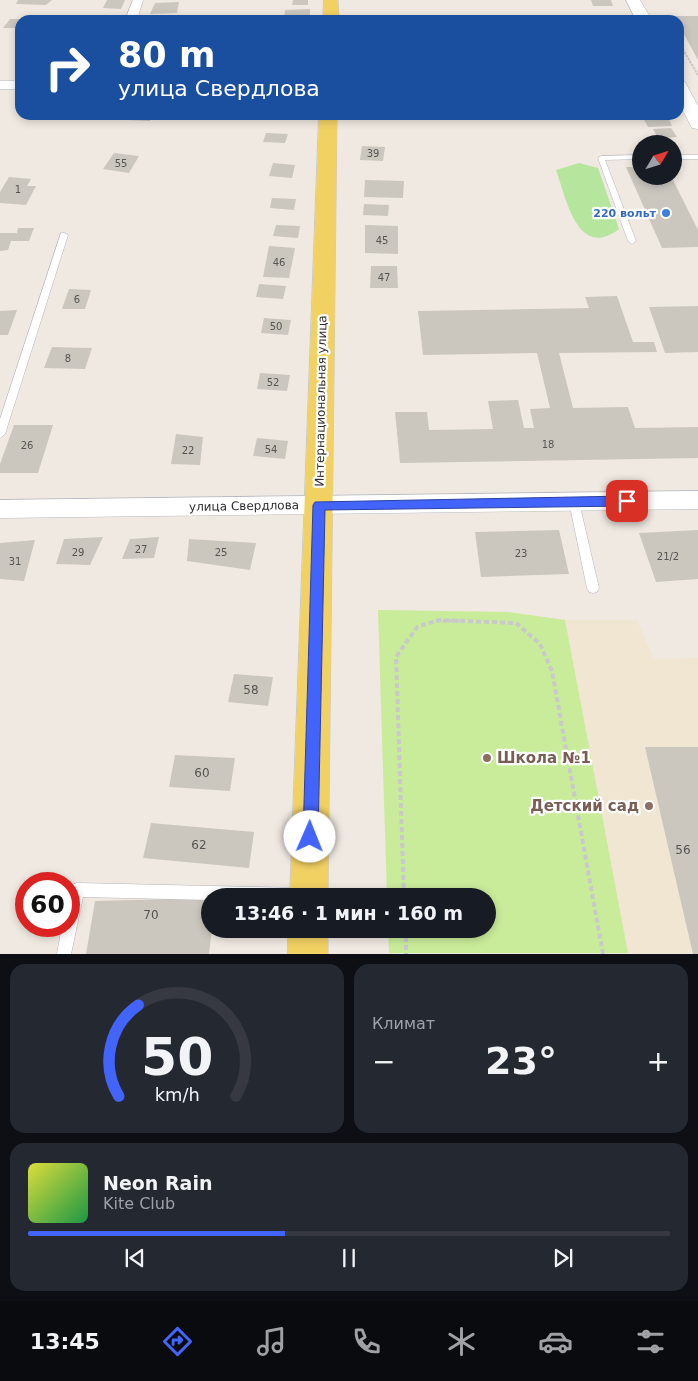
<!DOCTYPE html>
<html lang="ru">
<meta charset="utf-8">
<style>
:root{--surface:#171b24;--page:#242831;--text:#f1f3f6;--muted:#9ea1a6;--line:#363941;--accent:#4264fb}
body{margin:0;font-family:"DejaVu Sans",sans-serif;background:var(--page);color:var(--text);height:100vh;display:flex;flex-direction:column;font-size:19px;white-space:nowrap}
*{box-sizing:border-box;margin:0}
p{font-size:16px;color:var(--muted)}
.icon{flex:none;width:28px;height:28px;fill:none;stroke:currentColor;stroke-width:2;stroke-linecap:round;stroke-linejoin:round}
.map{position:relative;height:954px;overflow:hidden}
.drawer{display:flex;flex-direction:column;gap:10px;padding:10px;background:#0d0f14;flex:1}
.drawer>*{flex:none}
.hud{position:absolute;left:15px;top:15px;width:669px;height:105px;border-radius:15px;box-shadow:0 2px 8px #0003;background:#1a4fa0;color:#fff;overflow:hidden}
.needle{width:32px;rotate:52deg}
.controls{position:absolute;left:632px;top:135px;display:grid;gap:10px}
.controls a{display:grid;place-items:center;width:50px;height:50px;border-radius:50%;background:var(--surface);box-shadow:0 2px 8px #0003;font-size:25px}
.speed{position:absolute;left:15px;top:872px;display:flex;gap:10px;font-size:25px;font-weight:700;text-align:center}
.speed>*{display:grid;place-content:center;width:65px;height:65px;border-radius:50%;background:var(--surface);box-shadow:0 2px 8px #0003;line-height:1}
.speed .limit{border:8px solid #d22;background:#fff;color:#111}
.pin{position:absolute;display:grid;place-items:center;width:42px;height:42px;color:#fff;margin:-21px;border-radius:10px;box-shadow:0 2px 8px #0006}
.me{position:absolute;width:55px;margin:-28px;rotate:1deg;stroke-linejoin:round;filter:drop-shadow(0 0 4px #0008)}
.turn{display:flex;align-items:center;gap:18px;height:105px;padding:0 20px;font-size:22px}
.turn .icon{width:65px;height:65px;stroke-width:2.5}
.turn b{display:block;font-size:35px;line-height:42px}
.big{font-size:38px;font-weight:700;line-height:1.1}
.drawer .card{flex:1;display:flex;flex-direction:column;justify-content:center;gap:8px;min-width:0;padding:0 18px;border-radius:15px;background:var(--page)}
.drawer .dial{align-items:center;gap:0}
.dial svg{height:130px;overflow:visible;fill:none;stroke:var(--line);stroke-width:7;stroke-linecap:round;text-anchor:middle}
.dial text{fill:var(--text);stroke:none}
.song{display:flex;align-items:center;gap:15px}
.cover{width:60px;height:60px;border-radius:8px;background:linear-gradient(135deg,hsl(60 70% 55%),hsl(140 70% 35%))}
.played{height:5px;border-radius:2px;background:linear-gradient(90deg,var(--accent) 40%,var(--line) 40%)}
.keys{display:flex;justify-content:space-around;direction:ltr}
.heat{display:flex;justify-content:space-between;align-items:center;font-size:28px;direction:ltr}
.drawer .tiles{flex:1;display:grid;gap:10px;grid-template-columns:1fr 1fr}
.card:last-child{grid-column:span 2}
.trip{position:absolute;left:201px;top:888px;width:295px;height:50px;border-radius:25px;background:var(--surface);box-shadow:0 2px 8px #0003;font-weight:700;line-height:50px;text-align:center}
.tab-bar{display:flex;height:80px;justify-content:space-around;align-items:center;background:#090b0e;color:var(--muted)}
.tab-bar .icon{width:35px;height:35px}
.tab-bar .current{color:var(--accent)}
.tab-bar b{font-size:22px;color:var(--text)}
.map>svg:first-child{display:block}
.education{fill:#f0e6d1}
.green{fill:#b6e59e}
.pitch{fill:#c9ec9a}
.building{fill:#cbc7bf}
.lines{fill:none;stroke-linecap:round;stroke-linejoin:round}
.lane-casing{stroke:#b4b7c1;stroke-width:1}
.street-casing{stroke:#b4b7c1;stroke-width:1}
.secondary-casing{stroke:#b4b7c1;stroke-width:1}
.primary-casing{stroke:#c9c9c9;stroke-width:1}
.path-far2{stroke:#c9c9c9;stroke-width:2;stroke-dasharray:2.5 1;stroke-linecap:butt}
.path-far1{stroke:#c9c9c9;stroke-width:3;stroke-dasharray:4 2.5;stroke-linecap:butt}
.path{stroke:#c9c9c9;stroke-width:4;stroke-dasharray:5 3;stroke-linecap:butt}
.lane{fill:#fff;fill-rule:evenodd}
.street{fill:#fff;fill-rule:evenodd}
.secondary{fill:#fff;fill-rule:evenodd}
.primary{fill:#f2d163;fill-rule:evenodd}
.route{fill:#4264fb;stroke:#2b41a3}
.shop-dot{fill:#3f7fe0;stroke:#fff;stroke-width:2}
.education-dot{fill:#8d6e63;stroke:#fff;stroke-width:2}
.labels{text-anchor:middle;stroke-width:4.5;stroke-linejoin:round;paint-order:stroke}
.number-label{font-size:10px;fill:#555452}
.far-shop-label{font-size:11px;font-weight:bold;fill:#366cbe;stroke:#fff;text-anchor:end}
.street-label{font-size:12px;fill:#2e2e2e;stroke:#fff}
.near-number-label{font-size:12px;fill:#555452}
.near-education-label{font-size:15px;font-weight:bold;fill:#785e54;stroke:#fff;text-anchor:start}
</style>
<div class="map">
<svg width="698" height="954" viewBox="0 0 698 954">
<rect width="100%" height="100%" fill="#efe9e1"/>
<!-- education -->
<path class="education" d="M378 610 508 612 565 620H637L654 659 698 658V953H389L388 929H488V896H387Z"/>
<!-- green -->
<path class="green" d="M579 163 598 168 619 229C577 261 566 197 556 170Z"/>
<!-- pitch -->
<path class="pitch" d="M378 610 508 612 565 620 628 953H389L388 929H488V896H387Z"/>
<!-- building -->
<path class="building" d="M18 0H52L46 5 16 4Z
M107 0H125L121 9 103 8Z
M293 0H308V5H292Z
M591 0H611L613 6H593Z
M179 2 177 13 150 14 155 3Z
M310 9V19H284L285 10Z
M674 16H698V60L679 25V20H676Z
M77 18H114V20H77Z
M10 19H20V28H3Z
M132 115H153L150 121 129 120Z
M667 115 672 126 648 127 642 116Z
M671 128 677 137 658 138 653 129Z
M266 133 288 134 285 143 263 142Z
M362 146 385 147 383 161 360 160Z
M114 153 139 156 129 173 103 169Z
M273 163 295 165 292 178 269 176Z
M626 167H641V176H671L698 230V247L662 248Z
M9 177 31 179 27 186H36L26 205 0 203V192Z
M365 180 404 181 403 198 364 197Z
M272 198 296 199 294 210 270 208Z
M364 204 389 205 388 216 363 215Z
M276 225 300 226 298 238 273 236Z
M365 225 398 226V254L365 253Z
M18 228H34L29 241H11L8 250 0 251V233H17Z
M269 246 295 248 289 278 263 277Z
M371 266H397L398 288H370Z
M259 284 286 286 283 299 256 297Z
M69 289 91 290 85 309H62Z
M617 296 633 342H654L657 352 559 353 573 408 628 407 635 428 698 427V458L400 463 395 412H427L429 430 493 429 488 401 518 400 524 428H534L530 409 550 408 537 353 423 355 418 311 589 308 585 297Z
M698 306V352L665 353 649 307Z
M17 310 8 335H0V311Z
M264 318 291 320 288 335 261 333Z
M52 347 92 348 85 369 44 368Z
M260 373 290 375 287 391 257 389Z
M14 425H53L38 473H0V464Z
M176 434 203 437 200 465 171 464Z
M257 438 288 441 285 459 253 456Z
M559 530 569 574 481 577 475 532Z
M698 530V579L656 582 639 533Z
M103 537 90 565 56 564 64 539Z
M159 537 154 558 122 559 130 539Z
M189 539 256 543 250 570 187 561Z
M35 540 24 581 0 579V543Z
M234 674 273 677 268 706 228 702Z
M645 747H698V954H693Z
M175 755 235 758 230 791 169 787Z
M151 823 254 832 249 868 143 858Z
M210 898V929H212L209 954H86L95 901Z"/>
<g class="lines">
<defs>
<path id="lane" d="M641 155V159L605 160 636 241 632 244 628 241 598 158 601 156Z
M674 155H698V159H674Z
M61 233H64L68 235 5 434 0 438V419Z
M574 498 578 499 579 502 599 588 597 592 593 593 589 592 587 588 569 502 570 499Z
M77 883 303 888 308 890 310 895 210 896V900L83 897 71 954H57L62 926H69L70 890 72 885Z"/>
<path id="street" d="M133 0H143L137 20H125Z
M0 81H20V89H0Z
M698 491V509L0 518V500Z"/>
<path id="secondary" d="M626 0H640L652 20H636Z
M679 81 685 82 698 106V129L692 128 679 103Z"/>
<path id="primary" d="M324 0H338L339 20H323Z
M319 115H337L328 896H290Z
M288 929H328V954H288Z"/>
</defs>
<!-- lane casing -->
<use href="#lane" class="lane-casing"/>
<!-- street casing -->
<use href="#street" class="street-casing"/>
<!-- secondary casing -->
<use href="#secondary" class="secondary-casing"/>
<!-- primary casing -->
<use href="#primary" class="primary-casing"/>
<!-- path-far2 -->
<path class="path-far2" d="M679 43 698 75"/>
<!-- path-far1 -->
<path class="path-far1" d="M436 621H462"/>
<!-- path -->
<path class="path" d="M404 896 396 657 417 627 439 620 516 623 540 644 552 671 603 954
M406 929V954"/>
<!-- lane -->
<use href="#lane" class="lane"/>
<!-- street -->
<use href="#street" class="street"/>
<!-- secondary -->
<use href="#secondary" class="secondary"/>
<!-- primary -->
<use href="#primary" class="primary"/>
</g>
<!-- route -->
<path class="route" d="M627 496 631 498 633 501 631 505 627 506 325 510 318 837 316 842 310 845 305 842 303 837 313 505 315 502Z"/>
<!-- markers -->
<circle class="shop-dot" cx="666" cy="213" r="5"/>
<g class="education-dot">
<circle cx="487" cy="758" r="5"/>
<circle cx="649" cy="806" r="5"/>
</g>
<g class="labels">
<!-- number labels -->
<g class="number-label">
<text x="373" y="157">39</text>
<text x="121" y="167">55</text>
<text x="18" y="193">1</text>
<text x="382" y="244">45</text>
<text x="279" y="266">46</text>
<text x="384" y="281">47</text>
<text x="77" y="303">6</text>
<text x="276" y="330">50</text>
<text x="68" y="362">8</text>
<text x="273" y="386">52</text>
<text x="548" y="448">18</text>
<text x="27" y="449">26</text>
<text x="271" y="453">54</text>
<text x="188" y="454">22</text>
<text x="141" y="553">27</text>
<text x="78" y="556">29</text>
<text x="221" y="556">25</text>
<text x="521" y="557">23</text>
<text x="668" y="560">21/2</text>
<text x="15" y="565">31</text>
</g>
<!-- far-shop labels -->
<g class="far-shop-label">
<text x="656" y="217">220 вольт</text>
</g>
<!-- street labels -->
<g class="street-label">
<text transform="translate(321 401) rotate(-89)" y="4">Интернациональная улица</text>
<text transform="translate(244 506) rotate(-1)" y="4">улица Свердлова</text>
</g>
<!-- near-number labels -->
<g class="near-number-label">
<text x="251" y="694">58</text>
<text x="202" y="777">60</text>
<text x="199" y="849">62</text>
<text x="683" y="854">56</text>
<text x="151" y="919">70</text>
</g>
<!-- near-education labels -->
<g class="near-education-label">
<text x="497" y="763">Школа №1</text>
<text x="639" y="811" text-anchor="end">Детский сад</text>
</g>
</g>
</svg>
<div class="controls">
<a><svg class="needle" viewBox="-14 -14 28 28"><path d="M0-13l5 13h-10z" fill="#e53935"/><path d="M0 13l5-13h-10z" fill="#9ea1a6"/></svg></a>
</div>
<div class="speed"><div class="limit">60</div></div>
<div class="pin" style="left:627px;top:501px;background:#d93025"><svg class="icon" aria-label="arrive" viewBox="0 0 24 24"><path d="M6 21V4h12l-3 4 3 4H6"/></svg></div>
<svg class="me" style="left:310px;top:837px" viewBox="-20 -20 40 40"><circle r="19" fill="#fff"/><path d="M0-13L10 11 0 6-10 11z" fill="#4264fb"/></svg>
<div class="trip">13:46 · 1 мин · 160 m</div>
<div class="hud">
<div class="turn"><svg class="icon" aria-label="right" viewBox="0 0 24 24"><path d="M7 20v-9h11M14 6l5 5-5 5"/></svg><div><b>80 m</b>улица Свердлова</div></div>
</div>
</div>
<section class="drawer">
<div class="tiles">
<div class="card dial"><svg viewBox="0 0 100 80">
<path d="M14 69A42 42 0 1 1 86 69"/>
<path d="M14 69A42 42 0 0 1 26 13" stroke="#4264fb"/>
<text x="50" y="56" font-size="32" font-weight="700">50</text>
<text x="50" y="72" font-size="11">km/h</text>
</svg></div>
<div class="card"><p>Климат</p>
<div class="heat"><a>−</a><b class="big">23°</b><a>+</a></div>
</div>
<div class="card">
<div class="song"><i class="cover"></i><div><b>Neon Rain</b><p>Kite Club</p></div></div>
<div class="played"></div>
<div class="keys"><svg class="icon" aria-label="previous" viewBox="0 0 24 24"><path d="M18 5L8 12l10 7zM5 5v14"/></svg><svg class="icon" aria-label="pause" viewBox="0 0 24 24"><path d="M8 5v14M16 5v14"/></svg><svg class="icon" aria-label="next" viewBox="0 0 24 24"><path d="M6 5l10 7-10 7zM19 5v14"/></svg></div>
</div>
</div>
</section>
<nav class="tab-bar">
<b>13:45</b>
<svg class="icon current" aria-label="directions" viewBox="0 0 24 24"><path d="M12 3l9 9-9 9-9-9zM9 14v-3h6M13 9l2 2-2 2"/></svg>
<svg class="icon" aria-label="music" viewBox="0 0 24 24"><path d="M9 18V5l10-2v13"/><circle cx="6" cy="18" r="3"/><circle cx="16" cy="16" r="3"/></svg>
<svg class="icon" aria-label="phone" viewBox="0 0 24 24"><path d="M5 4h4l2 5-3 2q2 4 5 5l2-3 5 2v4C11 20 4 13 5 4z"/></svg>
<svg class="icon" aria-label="climate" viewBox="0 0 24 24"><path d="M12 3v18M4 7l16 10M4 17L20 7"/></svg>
<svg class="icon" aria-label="car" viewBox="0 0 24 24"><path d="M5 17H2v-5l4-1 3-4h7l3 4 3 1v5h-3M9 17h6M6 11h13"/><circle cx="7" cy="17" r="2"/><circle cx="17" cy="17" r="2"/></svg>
<svg class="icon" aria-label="filters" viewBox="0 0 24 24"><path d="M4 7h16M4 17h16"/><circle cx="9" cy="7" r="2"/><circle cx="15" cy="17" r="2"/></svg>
</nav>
